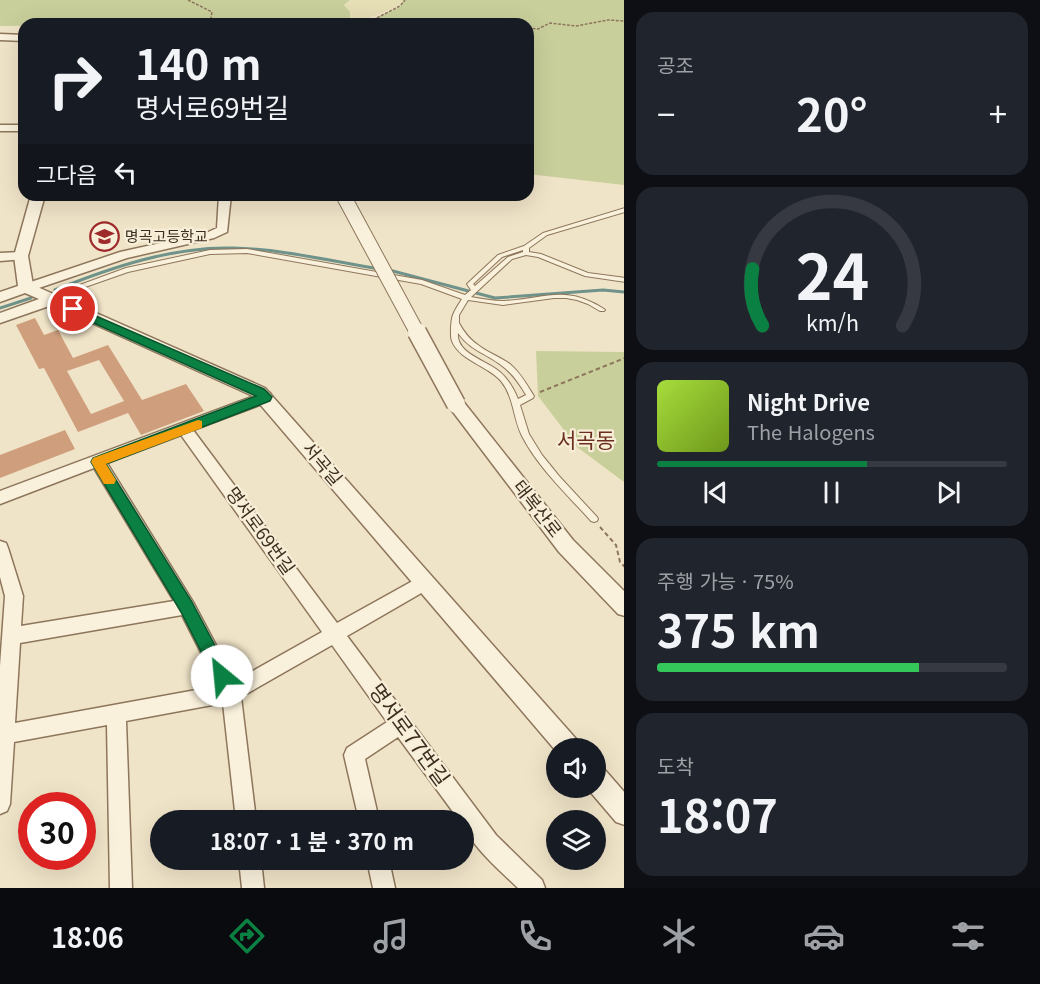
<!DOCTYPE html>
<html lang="ko">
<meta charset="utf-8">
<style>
:root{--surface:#171b24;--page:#20242c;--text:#f1f3f6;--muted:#9ea1a6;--line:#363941;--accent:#0b8043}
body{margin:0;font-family:Georgia,"Noto Sans KR",serif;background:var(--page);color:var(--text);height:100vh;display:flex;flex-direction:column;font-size:22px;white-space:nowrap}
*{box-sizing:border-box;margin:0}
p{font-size:20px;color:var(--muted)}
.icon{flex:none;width:33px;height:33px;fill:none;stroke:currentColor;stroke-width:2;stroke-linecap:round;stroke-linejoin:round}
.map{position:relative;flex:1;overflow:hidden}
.side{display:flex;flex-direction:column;gap:12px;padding:12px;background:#0d0f14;width:416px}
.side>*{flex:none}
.banner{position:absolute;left:18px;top:18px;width:516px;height:183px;border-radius:18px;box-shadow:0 6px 24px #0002;background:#171b24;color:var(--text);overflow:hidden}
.buttons{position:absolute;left:546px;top:738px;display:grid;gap:12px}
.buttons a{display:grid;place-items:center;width:60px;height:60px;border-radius:50%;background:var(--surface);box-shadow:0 6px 24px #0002;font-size:30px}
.speed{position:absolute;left:18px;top:792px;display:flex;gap:12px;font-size:30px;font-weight:700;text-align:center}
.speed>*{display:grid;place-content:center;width:78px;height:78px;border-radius:50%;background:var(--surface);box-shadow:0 6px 24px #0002;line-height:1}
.speed .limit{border:9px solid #d22;background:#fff;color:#111}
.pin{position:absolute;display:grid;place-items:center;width:51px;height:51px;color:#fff;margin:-26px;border:3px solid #fff;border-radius:50%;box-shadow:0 2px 6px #0007}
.me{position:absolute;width:66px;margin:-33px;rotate:332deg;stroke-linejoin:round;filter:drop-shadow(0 0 4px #0008)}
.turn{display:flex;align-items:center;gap:21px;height:126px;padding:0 18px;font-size:27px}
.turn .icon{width:78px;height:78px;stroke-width:2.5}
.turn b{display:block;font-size:42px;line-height:51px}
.then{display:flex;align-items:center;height:57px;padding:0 18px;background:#0003;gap:12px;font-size:22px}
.big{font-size:45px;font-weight:700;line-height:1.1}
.side .card{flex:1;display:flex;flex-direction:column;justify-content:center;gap:9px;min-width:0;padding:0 21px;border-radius:18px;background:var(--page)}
.side .dial{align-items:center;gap:0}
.dial svg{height:156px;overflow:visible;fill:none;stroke:var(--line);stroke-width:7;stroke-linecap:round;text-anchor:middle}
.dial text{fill:var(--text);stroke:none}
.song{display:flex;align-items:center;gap:18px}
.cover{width:72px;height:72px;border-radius:9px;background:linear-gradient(135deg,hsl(80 70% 55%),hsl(80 70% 35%))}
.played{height:6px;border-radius:3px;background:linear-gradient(90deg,var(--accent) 60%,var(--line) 60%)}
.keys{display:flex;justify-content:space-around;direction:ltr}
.heat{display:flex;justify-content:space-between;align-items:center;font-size:33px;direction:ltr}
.charge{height:9px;border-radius:4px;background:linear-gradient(90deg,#34c759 75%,var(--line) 0)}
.trip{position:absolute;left:150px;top:810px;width:324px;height:60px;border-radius:30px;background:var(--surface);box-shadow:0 6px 24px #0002;font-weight:700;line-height:60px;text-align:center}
.tabs{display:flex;height:96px;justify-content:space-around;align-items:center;background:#090b0e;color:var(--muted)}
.tabs .icon{width:42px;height:42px}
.tabs .on{color:var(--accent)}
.tabs b{font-size:27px;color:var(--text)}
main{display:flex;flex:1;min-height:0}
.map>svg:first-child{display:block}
.farmland{fill:#e6deb5}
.green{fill:#c9cf9b}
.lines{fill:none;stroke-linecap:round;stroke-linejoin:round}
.stream{stroke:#6f938a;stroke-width:3}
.building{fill:#cf9f7d;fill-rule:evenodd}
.service-casing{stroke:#8d765c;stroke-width:2}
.minor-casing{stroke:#8d765c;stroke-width:3}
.tertiary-casing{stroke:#8d765c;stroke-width:3}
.path-far1{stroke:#8d765c;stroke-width:1.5;stroke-dasharray:3 1.5;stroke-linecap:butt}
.path{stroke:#8d765c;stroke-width:2;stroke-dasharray:4.5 3;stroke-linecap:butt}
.service{fill:#faf1dc;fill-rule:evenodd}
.minor{fill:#faf1dc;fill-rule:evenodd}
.tertiary{fill:#faf1dc;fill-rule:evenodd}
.tertiary-bridge-far1-casing{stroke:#8d765c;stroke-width:16;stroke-linecap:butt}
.tertiary-bridge-casing{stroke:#8d765c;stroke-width:21;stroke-linecap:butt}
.tertiary-bridge-far1{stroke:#faf1dc;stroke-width:14}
.tertiary-bridge{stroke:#faf1dc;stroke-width:18}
.route{fill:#0b8043;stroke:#07532c;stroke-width:1.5}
.slow{fill:#f59e0b}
.labels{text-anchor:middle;stroke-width:4.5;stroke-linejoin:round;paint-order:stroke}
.far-poi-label{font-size:15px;fill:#3d2e20;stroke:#f7eed8;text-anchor:start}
.street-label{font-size:18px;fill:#3d2e20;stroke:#f7eed8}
.quarter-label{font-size:21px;fill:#6b2e1e;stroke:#f7eed8}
.near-street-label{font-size:21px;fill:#3d2e20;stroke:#f7eed8}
</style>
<main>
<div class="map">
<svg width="625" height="888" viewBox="0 0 625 888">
<rect width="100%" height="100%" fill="#f0e4c8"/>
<!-- farmland -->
<path class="farmland" d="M351 0H403L399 6 353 24 345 5Z"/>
<!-- green -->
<path class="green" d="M0 0H350L344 5 350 12V24H252L227 18 218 24 0 26Z
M403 0H624V185L528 174V24H361L400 7Z
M536 351 624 352V482L577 447 538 396Z"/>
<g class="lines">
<!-- stream -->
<path class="stream" d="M389 270 495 298 603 290 625 292
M55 290C110 268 173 246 233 248 282 249 331 261 379 269
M0 308 31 298"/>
</g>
<!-- building -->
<path class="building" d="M35 318 44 335 58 330 73 358 108 345 142 400 186 384 204 411 141 435 128 413 78 432 44 368 39 369 16 325ZM99 360 124 401 91 414 67 371Z
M65 430 75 449 0 478V455Z"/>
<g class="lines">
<defs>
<path id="service" d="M625 208V212L547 235 529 248V252L541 254 588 273 625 278V282L585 276 538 257 526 255 512 259 471 297C482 299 493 301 504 301 545 299 565 284 604 309L605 310 604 311H600L588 304 577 300 566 298H554L503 305 468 300 459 315V323C464 332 469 339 478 345 488 353 501 357 511 365 521 374 527 385 534 396L533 398 520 405 529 434 542 455 559 476 597 517 598 519 597 521 594 522 591 521C567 494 539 469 522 436 513 418 514 397 501 381 488 366 459 360 452 341 450 337 451 319 453 315 455 309 459 304 462 299L421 284 247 253 210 254 128 272 51 299 49 300 46 298 47 297 126 268 210 250 247 249 422 280 465 295 471 290 467 284 468 283 498 255 524 246 543 233ZM523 250V252L508 257 475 286 473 284 502 257ZM458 333C470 350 485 353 501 365 512 373 519 383 526 395L518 399C514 389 508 379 500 372 487 360 456 354 458 333Z"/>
<path id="minor" d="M0 125H24V131H0Z
M219 195H231L227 232 214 238 127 258 30 291H22L20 288 22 285 120 252 206 233 217 228Z
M21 252 25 253V259L0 261V253Z
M265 392 270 393 272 397 270 401 193 430 337 623 418 578 424 576 430 578 433 583 430 588 347 636 496 835 542 880 545 888H518C504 874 464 841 464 820H459L398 737 365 759 379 820H359L344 755 347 748 387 722 332 645 241 697 256 820H236L223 703 126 721 132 888H110L107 725 14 742 10 804 7 811 0 814V666L5 596 0 577V541L6 543 8 548 23 596 21 626 174 601 94 468 0 504V491ZM181 435 322 632 235 681 193 602 107 463ZM182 615 218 686 15 723 20 643Z
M239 860H261L264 888H242Z
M367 860H389L395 888H373Z"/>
<path id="tertiary" d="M0 34 24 35V41L0 40Z
M31 195H45L28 256 33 285 265 388 577 740 581 748H556V751L253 396 52 305 0 323V313L39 299 25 293 0 302V292L18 286 14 256Z
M456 398 462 400 573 540 625 592V616L618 614 559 552 450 408 447 404 450 400Z
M596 767 605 770 625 793V825L616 822 587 788H596Z"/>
</defs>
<!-- service casing -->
<use href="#service" class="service-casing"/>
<!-- minor casing -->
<use href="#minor" class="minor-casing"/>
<!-- tertiary casing -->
<use href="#tertiary" class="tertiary-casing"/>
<!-- path-far1 -->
<path class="path-far1" d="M188 0 212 12 210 24
M365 24 400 6 405 0
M451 24 481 21 495 24
M528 28 538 29 550 23 576 26 608 20 625 21"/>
<!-- path -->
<path class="path" d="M540 392 625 358
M600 527 616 545 620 562 625 567"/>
<!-- service -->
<use href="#service" class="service"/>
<!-- minor -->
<use href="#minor" class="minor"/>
<!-- tertiary -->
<use href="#tertiary" class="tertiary"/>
<defs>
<path id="tertiary-bridge-far1" d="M343 195 418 334"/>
<path id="tertiary-bridge" d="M417 332 456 404"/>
</defs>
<!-- tertiary-bridge-far1 casing -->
<use href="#tertiary-bridge-far1" class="tertiary-bridge-far1-casing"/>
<!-- tertiary-bridge casing -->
<use href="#tertiary-bridge" class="tertiary-bridge-casing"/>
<!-- tertiary-bridge-far1 -->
<use href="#tertiary-bridge-far1" class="tertiary-bridge-far1"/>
<!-- tertiary-bridge -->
<use href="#tertiary-bridge" class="tertiary-bridge"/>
</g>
<!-- route -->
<path class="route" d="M73 306 264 389 272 397 270 401 106 464 192 602 228 670 231 676 228 681 222 683 216 681 181 612 91 462 93 458 256 396 69 312V307Z"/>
<!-- slow -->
<path class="slow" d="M198 420 202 421V428L106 464 116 480 114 484H104L91 462 93 458Z"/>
<!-- icons -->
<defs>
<symbol id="school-ring" viewBox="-11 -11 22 22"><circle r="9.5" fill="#f7eed8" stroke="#9e2a2b" stroke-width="1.5"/><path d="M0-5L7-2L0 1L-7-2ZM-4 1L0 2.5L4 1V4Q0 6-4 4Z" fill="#9e2a2b"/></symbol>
</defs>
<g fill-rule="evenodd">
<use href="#school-ring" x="88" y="220" width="33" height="33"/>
</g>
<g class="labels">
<!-- far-poi labels -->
<g class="far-poi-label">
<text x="125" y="242">명곡고등학교</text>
</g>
<!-- street labels -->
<g class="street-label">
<text transform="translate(322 464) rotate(50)" y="6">서곡길</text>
<text transform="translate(537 509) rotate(52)" y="6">태복산로</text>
<text transform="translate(260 531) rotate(54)" y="6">명서로69번길</text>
</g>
<!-- quarter labels -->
<g class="quarter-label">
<text x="586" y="448">서곡동</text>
</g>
<!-- near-street labels -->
<g class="near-street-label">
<text transform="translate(409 735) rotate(54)" y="7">명서로77번길</text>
</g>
</g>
</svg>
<div class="buttons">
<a><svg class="icon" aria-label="sound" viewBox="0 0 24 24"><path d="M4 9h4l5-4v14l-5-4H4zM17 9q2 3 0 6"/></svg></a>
<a><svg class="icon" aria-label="layers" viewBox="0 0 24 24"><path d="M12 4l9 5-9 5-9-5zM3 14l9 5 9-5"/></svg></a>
</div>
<div class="speed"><div class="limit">30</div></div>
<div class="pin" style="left:73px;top:309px;background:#d93025"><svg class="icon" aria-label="arrive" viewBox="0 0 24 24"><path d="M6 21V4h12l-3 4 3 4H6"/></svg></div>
<svg class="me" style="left:222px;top:676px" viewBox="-20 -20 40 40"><circle r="19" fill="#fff"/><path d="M0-13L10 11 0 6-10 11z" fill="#0b8043"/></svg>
<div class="trip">18:07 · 1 분 · 370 m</div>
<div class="banner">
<div class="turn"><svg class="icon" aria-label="right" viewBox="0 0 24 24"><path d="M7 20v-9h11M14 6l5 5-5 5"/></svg><div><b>140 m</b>명서로69번길</div></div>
<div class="then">그다음<svg class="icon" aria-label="left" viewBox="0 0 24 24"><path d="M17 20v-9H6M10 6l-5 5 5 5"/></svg></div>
</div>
</div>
<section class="side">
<div class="card"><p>공조</p>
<div class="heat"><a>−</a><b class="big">20°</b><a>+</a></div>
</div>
<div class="card dial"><svg viewBox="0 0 100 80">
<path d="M14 69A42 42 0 1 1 86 69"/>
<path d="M14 69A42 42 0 0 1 9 40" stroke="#0b8043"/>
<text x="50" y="56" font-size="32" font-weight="700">24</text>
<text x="50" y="72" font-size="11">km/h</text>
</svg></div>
<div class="card">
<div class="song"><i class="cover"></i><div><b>Night Drive</b><p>The Halogens</p></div></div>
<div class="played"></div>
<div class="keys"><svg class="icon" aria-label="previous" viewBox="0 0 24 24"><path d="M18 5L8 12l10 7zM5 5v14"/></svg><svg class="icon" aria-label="pause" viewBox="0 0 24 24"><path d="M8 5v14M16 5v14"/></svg><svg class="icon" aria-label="next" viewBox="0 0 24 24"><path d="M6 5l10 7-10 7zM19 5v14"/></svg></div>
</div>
<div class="card"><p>주행 가능 · 75%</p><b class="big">375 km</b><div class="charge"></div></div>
<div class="card"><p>도착</p><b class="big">18:07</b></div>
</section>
</main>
<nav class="tabs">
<b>18:06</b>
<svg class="icon on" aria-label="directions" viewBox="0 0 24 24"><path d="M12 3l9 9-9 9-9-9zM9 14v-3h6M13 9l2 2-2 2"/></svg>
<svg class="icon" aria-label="music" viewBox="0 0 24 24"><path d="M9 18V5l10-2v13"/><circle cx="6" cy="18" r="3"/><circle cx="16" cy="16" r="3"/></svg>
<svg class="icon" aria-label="phone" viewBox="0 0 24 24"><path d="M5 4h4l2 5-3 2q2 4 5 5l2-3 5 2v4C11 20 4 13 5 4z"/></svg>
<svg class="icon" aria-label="climate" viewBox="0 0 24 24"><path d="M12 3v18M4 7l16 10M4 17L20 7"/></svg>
<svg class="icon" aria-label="car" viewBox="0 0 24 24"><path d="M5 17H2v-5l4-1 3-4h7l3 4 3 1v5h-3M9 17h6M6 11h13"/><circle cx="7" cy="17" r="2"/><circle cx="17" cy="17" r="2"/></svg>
<svg class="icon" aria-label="filters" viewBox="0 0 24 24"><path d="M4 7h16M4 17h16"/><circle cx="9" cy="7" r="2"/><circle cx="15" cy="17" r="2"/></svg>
</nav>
